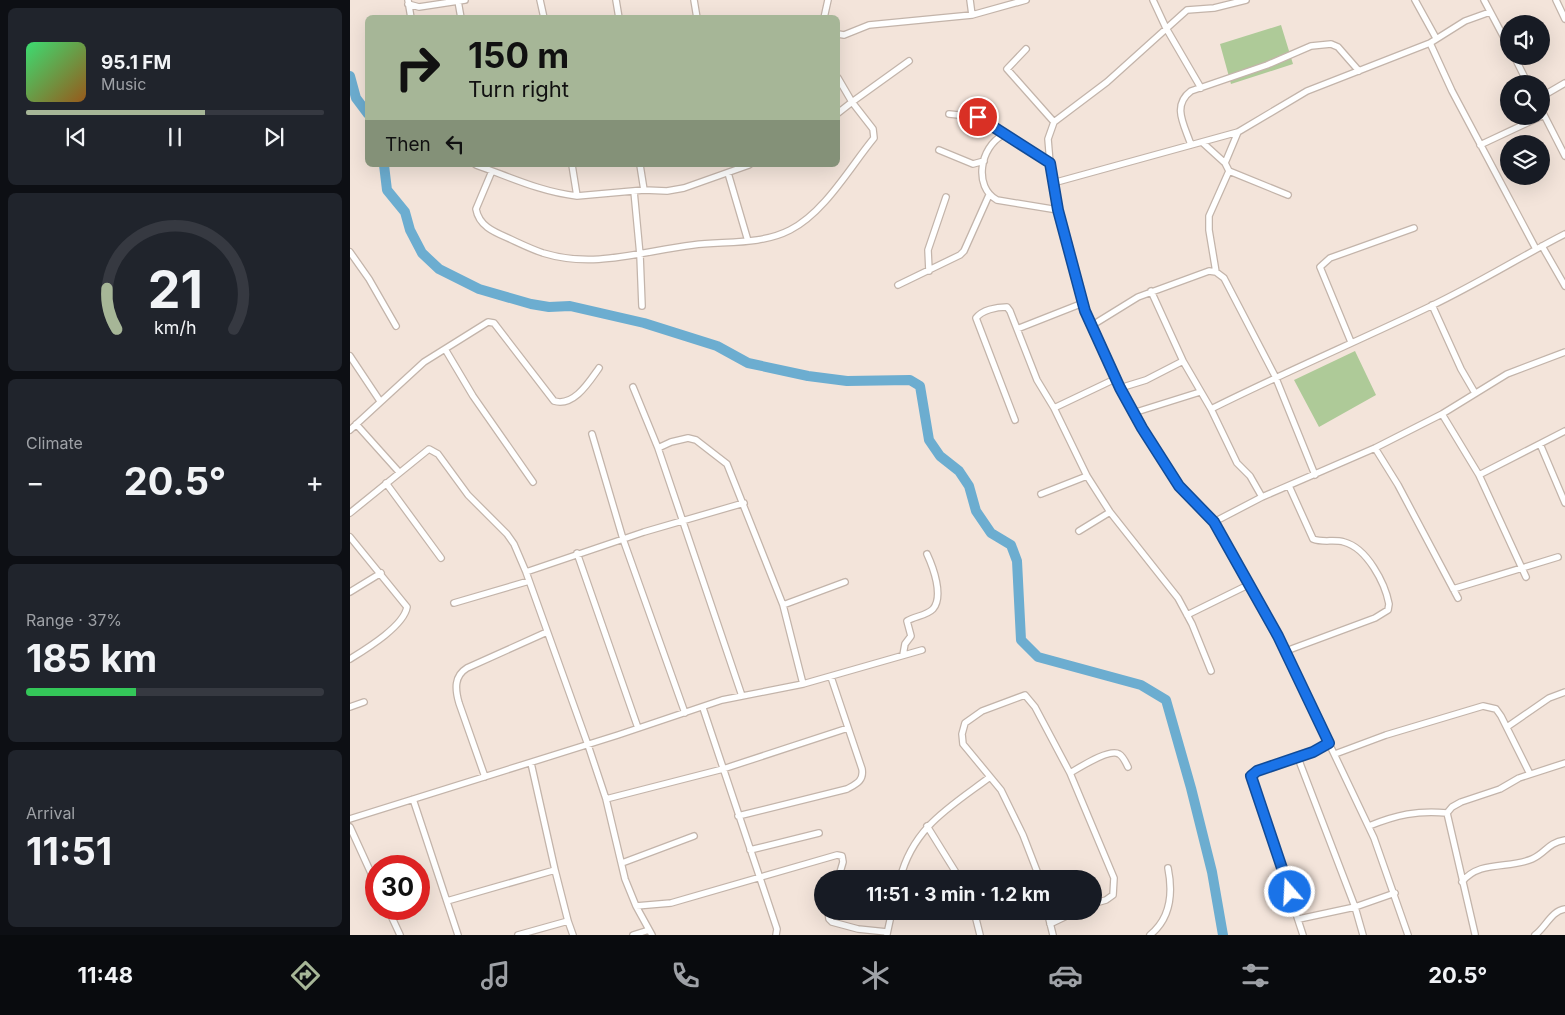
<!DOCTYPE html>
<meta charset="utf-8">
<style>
:root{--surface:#171b24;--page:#20242c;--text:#f1f3f6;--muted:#9ea1a6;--line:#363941;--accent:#a6b697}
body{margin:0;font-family:Inter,sans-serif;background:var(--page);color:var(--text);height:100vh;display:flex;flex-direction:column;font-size:19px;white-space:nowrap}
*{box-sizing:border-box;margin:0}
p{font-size:16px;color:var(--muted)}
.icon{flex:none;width:28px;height:28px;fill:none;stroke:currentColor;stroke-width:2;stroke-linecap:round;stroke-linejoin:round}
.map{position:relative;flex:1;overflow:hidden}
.details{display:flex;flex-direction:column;gap:8px;padding:8px;background:#0d0f14;width:350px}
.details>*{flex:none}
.top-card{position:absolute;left:15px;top:15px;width:475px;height:152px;border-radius:8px;box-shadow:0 5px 20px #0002;background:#a6b697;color:#111;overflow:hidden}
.fabs{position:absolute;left:1150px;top:15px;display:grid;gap:10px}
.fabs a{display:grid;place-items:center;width:50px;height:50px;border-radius:50%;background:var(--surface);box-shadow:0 5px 20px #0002;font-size:25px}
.speed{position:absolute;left:15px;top:855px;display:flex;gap:10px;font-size:25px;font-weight:700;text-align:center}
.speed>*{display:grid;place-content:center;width:65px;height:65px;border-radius:50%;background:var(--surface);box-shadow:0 5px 20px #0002;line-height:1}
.speed .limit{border:8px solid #d22;background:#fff;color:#111}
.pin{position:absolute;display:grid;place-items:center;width:42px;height:42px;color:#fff;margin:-21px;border:2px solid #fff;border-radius:50%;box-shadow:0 1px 5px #0007}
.me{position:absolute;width:55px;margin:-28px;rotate:341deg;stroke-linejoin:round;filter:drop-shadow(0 0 4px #0008)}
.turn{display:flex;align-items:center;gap:18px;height:105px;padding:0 20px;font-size:22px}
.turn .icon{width:65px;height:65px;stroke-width:2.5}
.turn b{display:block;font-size:35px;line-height:42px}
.then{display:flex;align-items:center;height:48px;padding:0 20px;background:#0003;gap:10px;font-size:19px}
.big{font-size:38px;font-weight:700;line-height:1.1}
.details .card{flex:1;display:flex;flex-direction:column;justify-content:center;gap:8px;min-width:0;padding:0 18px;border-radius:8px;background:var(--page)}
.details .dial{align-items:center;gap:0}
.dial svg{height:130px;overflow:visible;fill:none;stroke:var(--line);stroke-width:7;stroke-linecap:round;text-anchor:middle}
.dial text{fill:var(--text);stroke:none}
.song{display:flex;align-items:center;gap:15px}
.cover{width:60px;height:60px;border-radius:8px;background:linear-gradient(135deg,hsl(140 70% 55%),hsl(30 70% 35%))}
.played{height:5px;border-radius:2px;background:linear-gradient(90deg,var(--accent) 60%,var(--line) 60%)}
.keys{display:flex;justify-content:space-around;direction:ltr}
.heat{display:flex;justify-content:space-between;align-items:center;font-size:28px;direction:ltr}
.charge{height:8px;border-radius:4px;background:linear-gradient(90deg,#34c759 37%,var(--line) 0)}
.trip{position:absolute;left:464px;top:870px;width:288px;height:50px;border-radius:25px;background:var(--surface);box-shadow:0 5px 20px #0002;font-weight:700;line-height:50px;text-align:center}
.tab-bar{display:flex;height:80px;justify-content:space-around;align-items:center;background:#090b0e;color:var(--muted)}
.tab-bar .icon{width:35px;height:35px}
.tab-bar .current{color:var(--accent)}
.tab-bar b{font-size:22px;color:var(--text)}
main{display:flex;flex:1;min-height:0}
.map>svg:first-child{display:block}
.pitch{fill:#aeca98}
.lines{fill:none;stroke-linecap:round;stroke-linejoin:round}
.river{stroke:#6cadd0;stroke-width:10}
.minor-casing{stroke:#c3b4aa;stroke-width:8}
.minor{stroke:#fff;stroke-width:5.5}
.route-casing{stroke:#114b97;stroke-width:12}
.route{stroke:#1a73e8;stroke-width:9}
</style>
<main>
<section class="details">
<div class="card">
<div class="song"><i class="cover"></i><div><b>95.1 FM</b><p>Music</p></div></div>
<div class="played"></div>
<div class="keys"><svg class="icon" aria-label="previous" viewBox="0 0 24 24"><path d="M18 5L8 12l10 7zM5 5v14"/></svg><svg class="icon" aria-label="pause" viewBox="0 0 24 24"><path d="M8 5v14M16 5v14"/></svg><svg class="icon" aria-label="next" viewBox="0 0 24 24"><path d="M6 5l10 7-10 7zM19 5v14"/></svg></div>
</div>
<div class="card dial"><svg viewBox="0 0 100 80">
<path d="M14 69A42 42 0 1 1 86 69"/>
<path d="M14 69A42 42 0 0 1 8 44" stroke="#a6b697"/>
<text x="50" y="56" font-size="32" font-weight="700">21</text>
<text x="50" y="72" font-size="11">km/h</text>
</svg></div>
<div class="card"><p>Climate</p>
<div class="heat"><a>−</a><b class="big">20.5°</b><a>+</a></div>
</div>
<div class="card"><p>Range · 37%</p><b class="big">185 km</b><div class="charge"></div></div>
<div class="card"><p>Arrival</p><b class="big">11:51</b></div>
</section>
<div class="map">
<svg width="1215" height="935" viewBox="0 0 1215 935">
<rect width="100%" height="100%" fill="#f3e4da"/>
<!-- pitch -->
<path class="pitch" d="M931 25 943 64 881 84 870 44Z
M1005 351 1026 395 969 427 944 380Z"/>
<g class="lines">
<!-- river -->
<path class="river" d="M0 76 6 98 18 114
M34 165 37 190 55 212 60 230 72 253 89 269 129 289 181 304 199 307 220 306 294 323 367 346 398 363 458 376 497 381 560 380 570 386 579 440 590 456 609 471 619 486 626 511 641 533 661 545 667 561 671 640 688 657 791 685 816 700 841 788 862 872 873 935"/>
<defs>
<path id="minor" d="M58 0 61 18
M190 0 194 18
M266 0 269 18
M344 0 347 18
M620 0 622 15
M803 0 816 28 851 88
M896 0 864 8 837 10 757 82 704 122 698 139 700 163 708 210 735 311 765 379 792 428 829 486 864 522 928 636 1024 838 1058 935
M1065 0 1086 38
M1134 0 1159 47
M1206 0 1215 19
M108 1 111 18
M58 4 69 7 115 0
M474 18 478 0
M488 34 494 35 519 25 622 15 676 0
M1080 43 1102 91 1186 249
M676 49 657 69 704 122
M1164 56 1178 84
M488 78 502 102 488 113
M1191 97 1215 83
M1191 109 1215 156
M599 114 628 117 653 135
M853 143 875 163 879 171 938 195
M841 145C835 126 821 106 841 91L917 65 961 46 981 44 988 47 1009 71
M1130 145 1194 115
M589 150 623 164 634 161
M700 163 653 135C630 147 623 187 647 200L708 210
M875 163 888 132
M126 165C160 177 191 192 227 196L294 190
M222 165 227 196
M290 165 294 190 317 191 334 188 399 165
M142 171 126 209C129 226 144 232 158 238 169 243 181 249 193 253 245 269 292 251 343 245 375 241 411 245 440 230 475 212 500 167 524 138L523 129 502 102 559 61
M378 173 398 241
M703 183 888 132 957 91 1080 43 1115 21 1140 12
M284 191 290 255 292 306
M1192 246 1215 286
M0 252 19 279 46 326
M579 271 578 250 596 197
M866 272 859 230V216L879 171
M548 285 610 255 614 251 639 195
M801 291 833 361 861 409C933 373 1008 341 1081 306 1127 284 1170 257 1215 234
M1082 305 1111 369 1125 393
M741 326 788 297 859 271 866 272 874 278 925 376 965 475
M667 329 733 303
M1001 342 970 267 980 258 1064 228
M95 349 123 396 183 482
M0 356 30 401
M283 387 308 448 392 696
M770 388 796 380 833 361
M704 408 765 379
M861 409 887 463 900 476 912 497
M783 413 850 392
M1092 414 1129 475 1176 577
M665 420 626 318C632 310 646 307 657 307L660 311 687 380 704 408 737 476 760 512 828 598 842 624 861 671
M6 424 49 472
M0 430 74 362 138 322 144 323 204 401C224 407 239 382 249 368
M242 434 273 539 335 713
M1190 444 1215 503
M308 448 321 442 338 438 346 440 377 464 433 605 453 684
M1025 448 1048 485 1108 598
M1129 475 1215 431
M36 483 91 558
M691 494 737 476
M0 513 79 449 88 454 118 495 157 534 164 544 176 572 238 745 256 799 275 879 286 906 321 903 487 855 492 856 493 862 488 879
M864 522 912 497 1025 448 1092 414 1157 374 1215 352
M729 531 760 512
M0 537 57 607C54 626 16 649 0 659
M227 553 288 728
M176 572 294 532 394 503
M1103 589 1208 557
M0 592 31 573
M104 603 179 581
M433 605 495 582
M837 615 898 585
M936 651 1025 618 1038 610 1039 604C1035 583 1017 548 994 542 984 539 973 543 963 539L939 486
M553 655 555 644 561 636 557 621C565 616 576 616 583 609 594 596 583 567 577 554
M0 707 14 702
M353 708 427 929 426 935
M1157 727 1199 698 1215 692
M985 754 1036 735 1133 706 1146 709 1151 716 1180 774
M948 758 1005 907 1013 935
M181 763 205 870
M720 773C729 768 759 748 769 754 773 756 776 763 778 767
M135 777 109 703C105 689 104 676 117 668L197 632
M63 799 108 935
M256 799 373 769 498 728
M388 816 497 789C506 784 514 781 512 769L481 677
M0 819 268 735 372 700 453 684 572 650
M577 826 610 879
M1019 826C1046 815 1068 810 1097 813
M0 827 26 884
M400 850 469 833
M272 863 344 836
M550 879C563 827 600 807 640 777
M690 879 673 835 651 790 613 744 612 734 615 723 632 711 675 695 685 707 720 773 764 878 763 895 756 900 742 904
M1112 882C1129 860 1159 869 1182 859 1196 853 1197 843 1215 840
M97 901 205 870 218 921 168 935
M286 906 302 935
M38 909 50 935
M478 911 479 919 482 922 508 929 537 932
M624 911 630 935
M697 911 703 935
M949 919 1005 907 1045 893
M218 921 223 935
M700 924 727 911
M537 934 542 911
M1125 934 1097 813 1102 807 1111 802 1150 789 1169 778 1215 763
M283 935 299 930
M800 935C821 918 823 893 818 868
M953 935 901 777 907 771 963 752 979 743
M1185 935C1196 927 1201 911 1215 909"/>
</defs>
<!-- minor casing -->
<use href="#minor" class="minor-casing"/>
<!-- minor -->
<use href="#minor" class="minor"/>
</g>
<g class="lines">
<defs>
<path id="route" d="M628 117 700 163 708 210 735 311 770 388 792 428 829 486 864 522 928 636 979 743 963 752 907 771 901 776 940 892"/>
</defs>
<!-- route casing -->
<use href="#route" class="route-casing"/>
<!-- route -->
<use href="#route" class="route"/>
</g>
</svg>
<div class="fabs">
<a><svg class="icon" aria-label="sound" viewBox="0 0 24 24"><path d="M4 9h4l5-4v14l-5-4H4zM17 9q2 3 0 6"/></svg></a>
<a><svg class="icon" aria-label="search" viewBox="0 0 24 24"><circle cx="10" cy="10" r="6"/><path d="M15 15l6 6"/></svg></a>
<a><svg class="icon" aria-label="layers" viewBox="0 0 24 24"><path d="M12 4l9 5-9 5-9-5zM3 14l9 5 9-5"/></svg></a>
</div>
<div class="speed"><div class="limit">30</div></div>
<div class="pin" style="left:628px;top:117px;background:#d93025"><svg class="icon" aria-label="arrive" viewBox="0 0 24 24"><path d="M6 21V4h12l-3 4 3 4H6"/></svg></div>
<svg class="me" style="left:940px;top:892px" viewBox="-20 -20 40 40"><circle r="17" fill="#1a73e8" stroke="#fff" stroke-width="3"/><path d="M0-11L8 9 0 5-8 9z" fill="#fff"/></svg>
<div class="trip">11:51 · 3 min · 1.2 km</div>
<div class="top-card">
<div class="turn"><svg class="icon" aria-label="right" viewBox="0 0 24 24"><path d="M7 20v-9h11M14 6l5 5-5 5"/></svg><div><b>150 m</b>Turn right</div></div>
<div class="then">Then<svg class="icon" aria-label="left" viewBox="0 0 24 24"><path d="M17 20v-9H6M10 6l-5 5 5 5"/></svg></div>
</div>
</div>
</main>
<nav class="tab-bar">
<b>11:48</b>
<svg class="icon current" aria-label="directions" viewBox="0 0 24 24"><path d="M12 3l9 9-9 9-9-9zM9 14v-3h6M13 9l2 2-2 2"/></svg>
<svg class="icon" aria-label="music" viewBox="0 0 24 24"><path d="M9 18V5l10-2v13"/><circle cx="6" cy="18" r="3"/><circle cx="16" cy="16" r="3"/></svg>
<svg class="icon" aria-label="phone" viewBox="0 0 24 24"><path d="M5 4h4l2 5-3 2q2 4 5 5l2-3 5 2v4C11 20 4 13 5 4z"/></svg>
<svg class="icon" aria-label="climate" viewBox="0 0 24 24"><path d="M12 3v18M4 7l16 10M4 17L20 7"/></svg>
<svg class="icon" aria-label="car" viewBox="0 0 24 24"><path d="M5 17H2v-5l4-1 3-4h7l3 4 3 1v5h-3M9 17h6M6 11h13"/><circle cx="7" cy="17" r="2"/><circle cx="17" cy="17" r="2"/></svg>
<svg class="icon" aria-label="filters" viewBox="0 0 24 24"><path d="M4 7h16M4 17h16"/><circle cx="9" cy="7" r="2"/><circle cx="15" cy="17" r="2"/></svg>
<b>20.5°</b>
</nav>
